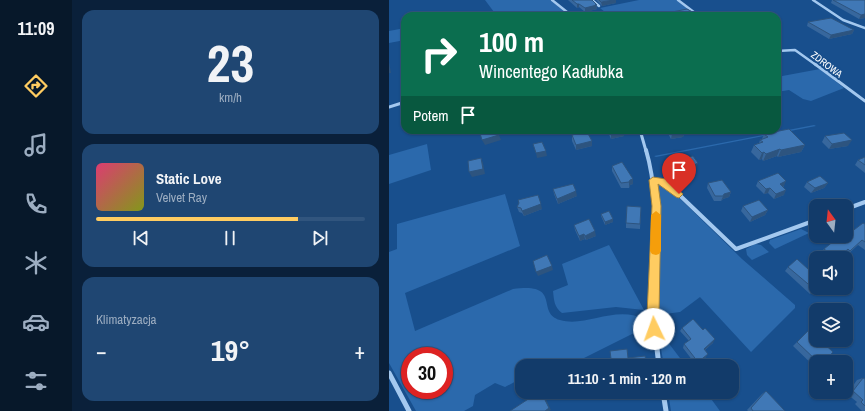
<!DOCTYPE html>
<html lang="pl">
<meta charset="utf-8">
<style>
:root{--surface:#123b6a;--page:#1f4672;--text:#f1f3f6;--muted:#9cadc1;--line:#31557e;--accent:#ffcc61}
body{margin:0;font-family:"Archivo Narrow",sans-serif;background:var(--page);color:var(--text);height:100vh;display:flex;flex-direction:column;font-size:15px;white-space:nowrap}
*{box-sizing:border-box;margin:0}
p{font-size:13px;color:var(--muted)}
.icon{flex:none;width:22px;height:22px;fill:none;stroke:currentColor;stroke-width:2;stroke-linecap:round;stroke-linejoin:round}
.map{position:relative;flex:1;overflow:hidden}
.drawer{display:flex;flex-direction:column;gap:10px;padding:10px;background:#0a203a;width:317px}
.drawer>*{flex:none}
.hud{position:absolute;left:12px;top:12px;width:380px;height:122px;border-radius:12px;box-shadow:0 1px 3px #0004,0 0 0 1px var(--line);background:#0b6e4f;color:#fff;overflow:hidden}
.needle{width:26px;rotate:345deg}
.buttons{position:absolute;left:420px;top:199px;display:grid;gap:8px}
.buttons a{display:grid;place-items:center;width:44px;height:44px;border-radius:8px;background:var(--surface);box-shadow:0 1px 3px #0004,0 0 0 1px var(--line);font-size:20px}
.speed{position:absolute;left:12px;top:347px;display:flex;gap:8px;font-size:20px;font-weight:700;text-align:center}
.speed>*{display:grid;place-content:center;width:52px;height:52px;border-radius:50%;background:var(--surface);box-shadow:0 1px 3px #0004,0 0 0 1px var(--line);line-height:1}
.speed .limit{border:6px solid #d22;background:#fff;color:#111}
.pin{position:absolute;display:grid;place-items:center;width:34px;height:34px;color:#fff;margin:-41px -17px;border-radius:50% 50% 50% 0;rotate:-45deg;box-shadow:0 0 4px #0007}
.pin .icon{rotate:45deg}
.me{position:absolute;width:44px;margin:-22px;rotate:357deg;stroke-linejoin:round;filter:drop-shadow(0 0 3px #0008)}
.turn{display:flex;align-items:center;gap:14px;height:84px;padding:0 12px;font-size:18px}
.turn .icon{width:52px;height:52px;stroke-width:2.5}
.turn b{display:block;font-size:28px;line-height:34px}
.then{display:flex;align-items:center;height:38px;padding:0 12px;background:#0003;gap:8px;font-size:15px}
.big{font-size:30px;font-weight:700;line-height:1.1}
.drawer .tile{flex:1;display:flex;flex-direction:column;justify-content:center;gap:6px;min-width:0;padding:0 14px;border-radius:12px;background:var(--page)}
.drawer .dial{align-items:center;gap:0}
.dial b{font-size:52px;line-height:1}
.song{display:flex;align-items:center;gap:12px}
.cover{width:48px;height:48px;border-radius:6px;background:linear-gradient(135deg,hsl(340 70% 55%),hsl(70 70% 35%))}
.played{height:4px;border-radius:2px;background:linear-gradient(90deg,var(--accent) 75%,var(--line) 75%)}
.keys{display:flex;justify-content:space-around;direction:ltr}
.heat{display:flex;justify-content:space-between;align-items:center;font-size:22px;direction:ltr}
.trip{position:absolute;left:126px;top:359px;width:224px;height:40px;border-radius:12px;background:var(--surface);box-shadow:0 1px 3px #0004,0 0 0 1px var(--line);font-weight:700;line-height:40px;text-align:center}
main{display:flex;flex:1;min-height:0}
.menu{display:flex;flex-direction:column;width:72px;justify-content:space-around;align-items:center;background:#07182a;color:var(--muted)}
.menu .icon{width:28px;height:28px}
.menu .current{color:var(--accent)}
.menu b{font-size:18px;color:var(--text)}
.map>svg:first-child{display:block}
.green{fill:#2b69ac;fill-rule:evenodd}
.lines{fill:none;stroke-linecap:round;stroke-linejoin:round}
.street-far3{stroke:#a3c8ef;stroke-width:2.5}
.street-far2{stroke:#a3c8ef;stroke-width:3}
.street-far1{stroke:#a3c8ef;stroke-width:4}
.street{stroke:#a3c8ef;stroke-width:5}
.wall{fill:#37679d}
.shaded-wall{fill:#2d547f}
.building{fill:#4078b6;stroke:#2d547f}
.route{fill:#ffcc61;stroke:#a6853f}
.slow{fill:#f59e0b}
.labels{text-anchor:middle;stroke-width:4;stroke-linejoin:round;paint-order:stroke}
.far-street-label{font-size:10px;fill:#fff;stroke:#184f8d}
</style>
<main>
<nav class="menu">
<b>11:09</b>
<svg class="icon current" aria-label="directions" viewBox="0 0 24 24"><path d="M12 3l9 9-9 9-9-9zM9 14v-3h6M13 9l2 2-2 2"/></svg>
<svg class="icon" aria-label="music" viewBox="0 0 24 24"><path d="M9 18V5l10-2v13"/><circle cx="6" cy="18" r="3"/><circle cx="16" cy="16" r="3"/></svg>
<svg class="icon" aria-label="phone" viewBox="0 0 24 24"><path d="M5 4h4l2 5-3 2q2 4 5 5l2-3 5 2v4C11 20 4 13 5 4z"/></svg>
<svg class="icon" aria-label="climate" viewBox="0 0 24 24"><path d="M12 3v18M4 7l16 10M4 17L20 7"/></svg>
<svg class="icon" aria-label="car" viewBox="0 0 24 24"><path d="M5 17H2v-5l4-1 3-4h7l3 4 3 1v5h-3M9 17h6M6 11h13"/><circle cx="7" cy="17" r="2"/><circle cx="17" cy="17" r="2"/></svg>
<svg class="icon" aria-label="filters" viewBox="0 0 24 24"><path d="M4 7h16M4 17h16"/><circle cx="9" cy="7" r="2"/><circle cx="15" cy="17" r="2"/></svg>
</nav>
<section class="drawer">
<div class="tile dial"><b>23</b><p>km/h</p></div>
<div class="tile">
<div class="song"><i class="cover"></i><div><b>Static Love</b><p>Velvet Ray</p></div></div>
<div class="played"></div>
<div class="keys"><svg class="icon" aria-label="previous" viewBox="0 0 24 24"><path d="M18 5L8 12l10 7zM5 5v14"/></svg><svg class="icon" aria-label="pause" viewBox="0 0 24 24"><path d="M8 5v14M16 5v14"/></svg><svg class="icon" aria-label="next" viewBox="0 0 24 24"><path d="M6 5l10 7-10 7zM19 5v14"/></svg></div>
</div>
<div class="tile"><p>Klimatyzacja</p>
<div class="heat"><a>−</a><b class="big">19°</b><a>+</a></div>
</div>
</section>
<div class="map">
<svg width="476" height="411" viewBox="0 0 476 411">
<rect width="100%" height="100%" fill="#184f8d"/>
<!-- green -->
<path class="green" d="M96 0H161L181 16H108Z
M250 0H288L299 9 268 16H221L211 8Z
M16 28V40L0 43V31Z
M431 69 455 88 422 101 414 99 400 90 388 92V77Z
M425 125 427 126 267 157 265 156Z
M38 144 42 170 0 184V155Z
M268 184 279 187 353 259 406 305V308L362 352 311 297 291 312 268 315 271 239Z
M116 194 131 246 16 293 26 331 124 289C174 282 146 313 171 320 197 328 227 304 257 320L259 326 179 366H133V378L116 387 106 383 86 395 84 406 75 411H27L0 363V252L8 249V224ZM21 356H55V390H21Z
M412 229 420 233 386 249 380 243 381 240Z
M366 244 372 245 380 252 363 260 358 255 357 249Z
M220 245 255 310 227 307 173 313C165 307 165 300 164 291L179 285 173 264Z
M278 341 297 366H275L271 343Z
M279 392H317L331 411H282Z"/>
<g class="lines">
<!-- street-far3 -->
<path class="street-far3" d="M163 0 183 16
M203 0 210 6
M289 0 310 16
M424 0 454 20 476 28
M388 51 406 50 427 65"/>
<!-- street-far2 -->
<path class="street-far2" d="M426 64 476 101
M0 107 16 102
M251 130 257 151"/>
<!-- street-far1 -->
<path class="street-far1" d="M257 150C268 187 266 225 265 263
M264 180 274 181 280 185 347 249 427 220
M457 209 476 202"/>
<!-- street -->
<path class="street" d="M265 262 264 315 270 366
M0 373 20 411
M274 392 277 411"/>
</g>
<!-- wall -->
<path class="wall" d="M179 0H203L207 4 208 9 196 12 190 7 188 8Z
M207 0H227V3L213 6Z
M443 0H476V18L470 19 442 3Z
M283 12 311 16H285L283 15Z
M419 22 465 30 463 34 440 39 418 26Z
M218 130H234L235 136 222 139Z
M277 130H304V132L295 134 294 137 282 139Z
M375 134 416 145 412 152 389 157 388 156 374 161 373 159 370 160 362 152 365 145 370 143 371 140 373 139Z
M183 135 203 141V146L187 150 183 141Z
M436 136 459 146 440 149 433 142Z
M476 157V173L466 165 469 160Z
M292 158 307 168 302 171H295L291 163Z
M223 166 244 184 241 185 240 188H232L223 171Z
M369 181 395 186 394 187 395 195 385 199 379 193 375 194 367 186Z
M418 182 439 183 435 188 422 193 415 187Z
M319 183 342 192 340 197 334 199 332 201H325L318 188Z
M164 189 188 196 169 204 165 194Z
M354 206 379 210 376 215 361 222 352 211Z
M128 207 153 209 135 216 133 213 130 212Z
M252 207 251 229 237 228V223Z
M212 214 224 219V222L216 225 212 216Z
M476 224V250L469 245 457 256 454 254 450 258H432L434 256 431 253 435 249 447 241 453 239Z
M185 225 207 236 197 240 196 239 191 241 186 230Z
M399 267 419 269 427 288 421 294 396 271Z
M293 328 324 343 316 350 317 357 307 365 294 348 295 344 300 341 291 331Z
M420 330 435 362H427V368L404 346Z
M474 378 476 379V411H473L466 404 468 402 458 394 468 380Z
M377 391 396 411H359L358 410 373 394Z"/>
<!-- shaded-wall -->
<path class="shaded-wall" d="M225 0H227V3L213 6 212 2Z
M188 4H190V7L188 8Z
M206 4H207L208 9 196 12V8Z
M476 14V18L470 19 472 15Z
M465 30 463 34 440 39 442 35Z
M0 62 2 73H0Z
M294 130H304V132L295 134 294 137 282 139 283 134Z
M234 131 235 136 222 139V134Z
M110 135 112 140 96 145 93 140Z
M463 140 459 146 440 149 443 144Z
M203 141V146L187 150V145Z
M416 145 412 152 389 157 392 150Z
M391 149 388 156 374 161 377 154Z
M157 151 158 156 148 158 147 153Z
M375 152 373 159 370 160 373 153Z
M92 158 94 163 96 174 83 177 80 172Z
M309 163 307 168 302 171 303 166Z
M244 179V184L241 185 240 188V182L241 180Z
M397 181 395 186 388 189 391 184Z
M439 183 435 188 422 193 426 188Z
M381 188 379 193 375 194 377 189Z
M397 190 395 195 385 199 387 194Z
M187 191 188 196 169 204 168 199Z
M342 192 340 197 334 199 332 201 335 194Z
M152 204 153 209 135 216 133 211Z
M379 210 376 215 361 222 363 217Z
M224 219V222L216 225V222Z
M206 231 207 236 197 240 196 236Z
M195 234 196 239 191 241 190 236Z
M163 266 164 270 149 276 147 272Z
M427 288H428L421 294 425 289Z
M326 339 324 343 313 352 315 349Z
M319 354 317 357 307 365 309 362Z
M152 392 154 393 162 410 160 411H156Z"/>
<!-- building -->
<path class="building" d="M183 0H203L207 4H206L208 5 196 8 190 4H188Z
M210 0H225L212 2Z
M444 0H476V14L472 15Z
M298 9 311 16H289L283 12Z
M103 13 106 16H94L93 15Z
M442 18 465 30 442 35 419 22Z
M400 129 416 145 392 150 391 149 377 154 375 152 373 153 365 145 374 142 371 140 379 137 375 134Z
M90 130H108L110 135 93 140Z
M220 130H234V131L222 134Z
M280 130H294L295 132 283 134Z
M198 132 203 141 187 145 183 135Z
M455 133 463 140 443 144 436 136Z
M153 142 157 151 147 153 144 144Z
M304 156 309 163 303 166H296L292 158Z
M476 157V165L469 160Z
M92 158 94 169 80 172 79 161Z
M233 162 244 179 241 180 240 182 232 183 223 166Z
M389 173 397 181 391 184 397 190 387 194 381 188 377 189 369 181Z
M431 176 439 183 426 188 418 182Z
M333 180 342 192 335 194 334 196H326L319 183Z
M184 184 187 191 168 199 164 189Z
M149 195 152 204 133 211 132 208 128 207 130 203 129 200Z
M370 200 379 210 363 217 354 206Z
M238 206 252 207 251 224 237 223Z
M220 211 224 219 216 222 212 214Z
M200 219 206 231 196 236 195 234 190 236 185 225Z
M474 223 476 224V242L473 240 461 251 459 249 449 258H432L439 252 435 249 446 240 447 241 451 237 453 239Z
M158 255 163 266 147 272 144 261Z
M408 259 419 269 427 262V288L425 289 399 267Z
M304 319 314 330 316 328 326 339 315 349 319 354 309 362 295 344 302 339 293 328Z
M420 330 427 336V340H431L444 352 435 362H429L408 342Z
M238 349 239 358 256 356 258 366H223L221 351Z
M474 378 476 379V406L472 402 474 400 464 391Z
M377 391 396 411H364L362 408Z
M150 392H152L160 408 156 411H121Z"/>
<!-- route -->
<path class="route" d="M264 177 277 179 294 194 290 198 287 197 269 184 272 206 270 315 271 329 269 333 265 335 261 333 258 315 263 206 260 180Z"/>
<!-- slow -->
<path class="slow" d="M267 211 272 215V251L270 254 267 255 263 254 261 251 262 215Z"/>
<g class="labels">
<!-- far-street labels -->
<g class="far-street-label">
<text transform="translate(438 64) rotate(37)" y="4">ZDROWA</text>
</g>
</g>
</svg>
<div class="buttons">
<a><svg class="needle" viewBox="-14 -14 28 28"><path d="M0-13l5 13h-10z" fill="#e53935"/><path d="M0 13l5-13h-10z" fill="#9cadc1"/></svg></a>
<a><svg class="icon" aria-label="sound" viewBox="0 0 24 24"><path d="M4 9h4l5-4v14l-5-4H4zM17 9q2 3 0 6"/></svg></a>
<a><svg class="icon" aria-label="layers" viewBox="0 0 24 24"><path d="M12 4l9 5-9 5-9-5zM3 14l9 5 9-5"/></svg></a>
<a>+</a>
</div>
<div class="speed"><div class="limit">30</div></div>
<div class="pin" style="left:290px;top:194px;background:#d93025"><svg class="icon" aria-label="arrive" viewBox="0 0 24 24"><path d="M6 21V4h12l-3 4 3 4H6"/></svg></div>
<svg class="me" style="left:265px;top:329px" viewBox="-20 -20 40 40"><circle r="19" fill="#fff"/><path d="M0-13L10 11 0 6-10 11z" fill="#ffcc61"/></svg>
<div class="trip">11:10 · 1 min · 120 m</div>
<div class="hud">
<div class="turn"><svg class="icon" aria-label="right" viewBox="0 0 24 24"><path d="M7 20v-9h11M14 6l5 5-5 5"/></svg><div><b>100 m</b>Wincentego Kadłubka</div></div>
<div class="then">Potem<svg class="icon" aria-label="arrive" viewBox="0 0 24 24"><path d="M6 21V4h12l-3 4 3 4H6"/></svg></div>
</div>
</div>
</main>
